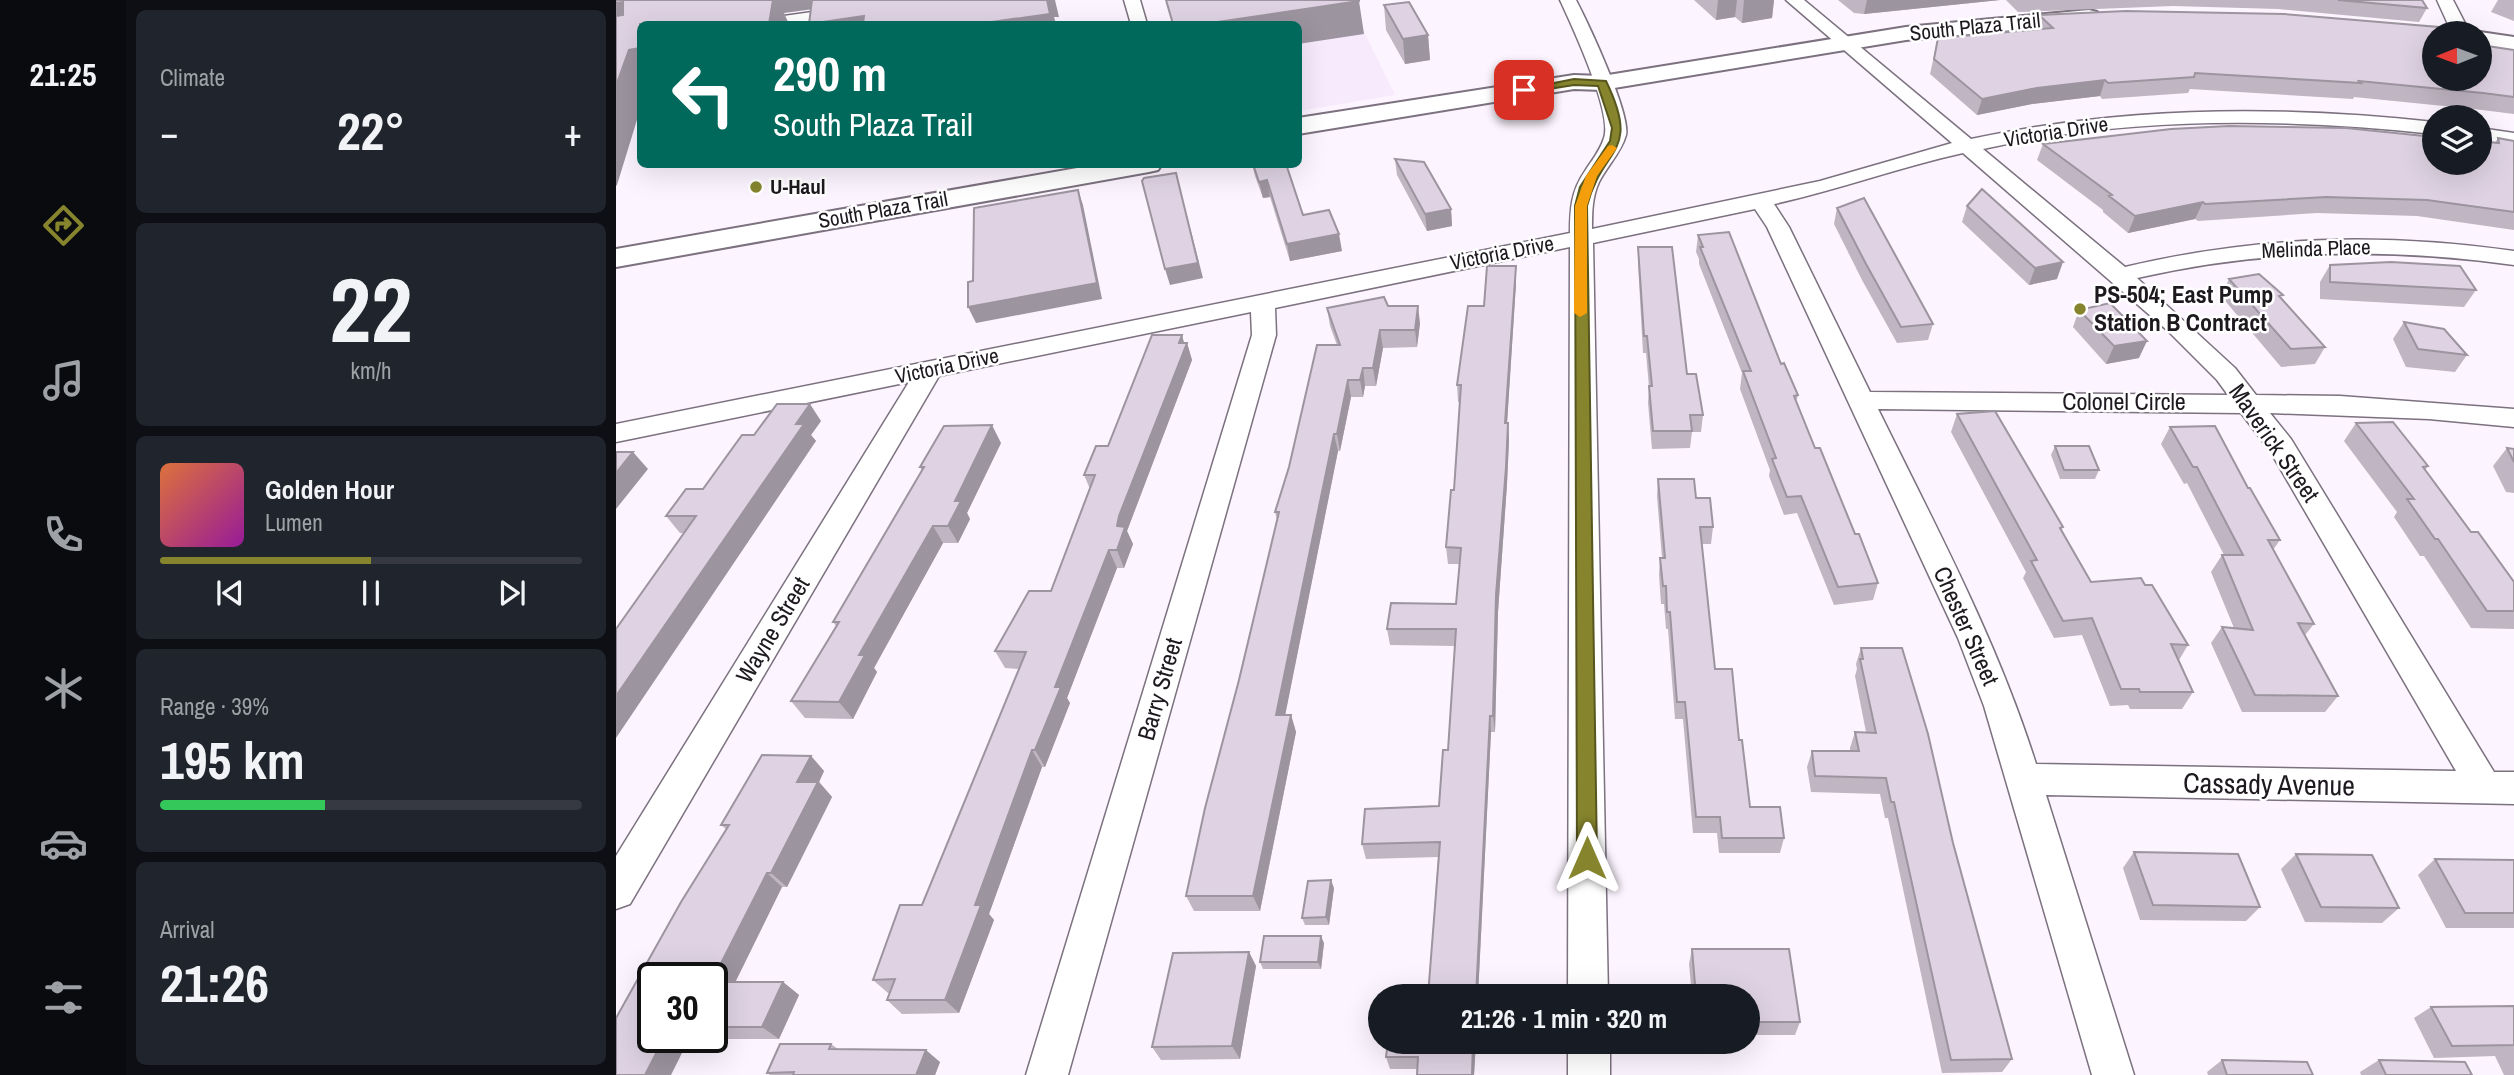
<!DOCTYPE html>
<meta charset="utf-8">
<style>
:root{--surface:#171b24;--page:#20242c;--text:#f1f3f6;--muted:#9ea1a6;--line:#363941;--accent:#86852e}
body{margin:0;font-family:"Archivo Narrow",sans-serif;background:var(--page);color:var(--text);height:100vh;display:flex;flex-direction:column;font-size:26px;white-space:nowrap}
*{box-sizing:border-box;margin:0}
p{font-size:23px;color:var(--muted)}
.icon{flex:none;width:38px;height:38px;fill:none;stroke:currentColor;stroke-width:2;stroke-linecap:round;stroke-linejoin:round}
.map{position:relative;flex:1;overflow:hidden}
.panel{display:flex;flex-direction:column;gap:10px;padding:10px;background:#0d0f14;width:490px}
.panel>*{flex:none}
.guide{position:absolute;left:21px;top:21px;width:665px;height:147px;border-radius:10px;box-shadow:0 7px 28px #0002;background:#00695c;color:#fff;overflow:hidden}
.needle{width:46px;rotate:269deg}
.buttons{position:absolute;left:1806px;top:21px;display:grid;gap:14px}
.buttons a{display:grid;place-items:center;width:70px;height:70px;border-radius:50%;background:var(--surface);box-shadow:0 7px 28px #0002;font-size:35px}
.speed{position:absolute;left:21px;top:962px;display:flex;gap:14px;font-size:35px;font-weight:700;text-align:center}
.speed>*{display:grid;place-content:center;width:91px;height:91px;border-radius:50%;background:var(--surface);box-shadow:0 7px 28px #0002;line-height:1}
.speed .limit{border:4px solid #111;border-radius:10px;background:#fff;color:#111}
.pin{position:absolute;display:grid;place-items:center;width:60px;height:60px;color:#fff;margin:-30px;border-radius:14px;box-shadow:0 4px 10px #0006}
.me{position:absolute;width:77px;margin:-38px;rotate:0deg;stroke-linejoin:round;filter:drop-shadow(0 0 5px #0008)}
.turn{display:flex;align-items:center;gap:24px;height:147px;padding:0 21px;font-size:32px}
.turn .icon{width:91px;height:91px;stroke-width:2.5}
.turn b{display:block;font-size:49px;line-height:60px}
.big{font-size:52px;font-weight:700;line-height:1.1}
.panel .tile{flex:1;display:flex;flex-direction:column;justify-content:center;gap:10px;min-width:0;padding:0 24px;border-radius:10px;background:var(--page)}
.panel .dial{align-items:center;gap:0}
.dial b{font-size:91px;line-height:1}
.song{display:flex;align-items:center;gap:21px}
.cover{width:84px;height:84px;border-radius:10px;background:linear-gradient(135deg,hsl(20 70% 55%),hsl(300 70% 35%))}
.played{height:7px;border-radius:4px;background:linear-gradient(90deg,var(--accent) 50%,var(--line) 50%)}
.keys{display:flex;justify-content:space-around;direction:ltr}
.heat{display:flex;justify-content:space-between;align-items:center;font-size:38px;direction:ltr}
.charge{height:10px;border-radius:5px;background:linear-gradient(90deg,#34c759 39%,var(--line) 0)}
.trip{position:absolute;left:752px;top:984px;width:392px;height:70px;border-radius:35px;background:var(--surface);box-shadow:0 7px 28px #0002;font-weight:700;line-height:70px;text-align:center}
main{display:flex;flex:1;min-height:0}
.tabs{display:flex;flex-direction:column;width:126px;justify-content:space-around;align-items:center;background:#090b0e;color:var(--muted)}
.tabs .icon{width:49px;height:49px}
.tabs .active{color:var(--accent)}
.tabs b{font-size:32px;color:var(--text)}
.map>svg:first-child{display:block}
.built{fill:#f7eafc}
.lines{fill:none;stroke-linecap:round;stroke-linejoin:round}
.street-casing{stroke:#7b717f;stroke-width:3}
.secondary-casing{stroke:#7b717f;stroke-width:4}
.street{fill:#fff;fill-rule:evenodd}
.secondary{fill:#fff;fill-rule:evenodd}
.wall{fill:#c0b5c3;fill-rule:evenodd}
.shaded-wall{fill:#9c949f}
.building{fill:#dfd3e3;stroke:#9c949f;stroke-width:2}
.route{fill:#86852e;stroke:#57561e;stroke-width:2}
.slow{fill:#f59e0b}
.poi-dot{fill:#86852e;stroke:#fff;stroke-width:2.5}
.labels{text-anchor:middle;stroke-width:5;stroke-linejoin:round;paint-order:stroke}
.far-street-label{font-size:21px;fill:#1d191f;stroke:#fff}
.far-poi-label{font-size:21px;font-weight:bold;fill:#1d191f;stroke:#fff;text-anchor:start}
.poi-label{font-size:24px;font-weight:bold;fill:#1d191f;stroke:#fff;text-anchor:start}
.street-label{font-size:24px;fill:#1d191f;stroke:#fff}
.near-street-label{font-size:28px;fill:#1d191f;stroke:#fff}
</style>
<main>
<nav class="tabs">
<b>21:25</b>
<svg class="icon active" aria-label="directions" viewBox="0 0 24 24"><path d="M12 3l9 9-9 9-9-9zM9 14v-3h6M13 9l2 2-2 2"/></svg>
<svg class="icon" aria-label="music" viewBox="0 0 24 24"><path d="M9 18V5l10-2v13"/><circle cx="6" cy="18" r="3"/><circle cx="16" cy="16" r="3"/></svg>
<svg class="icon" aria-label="phone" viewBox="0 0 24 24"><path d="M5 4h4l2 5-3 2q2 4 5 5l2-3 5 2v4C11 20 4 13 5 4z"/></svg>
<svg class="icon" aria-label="climate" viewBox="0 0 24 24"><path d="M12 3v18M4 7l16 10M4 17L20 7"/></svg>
<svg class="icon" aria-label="car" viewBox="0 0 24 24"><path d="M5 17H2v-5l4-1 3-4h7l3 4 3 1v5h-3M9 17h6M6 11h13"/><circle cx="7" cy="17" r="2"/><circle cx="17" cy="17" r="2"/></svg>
<svg class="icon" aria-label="filters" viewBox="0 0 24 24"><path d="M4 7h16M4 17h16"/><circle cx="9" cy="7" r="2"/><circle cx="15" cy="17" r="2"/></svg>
</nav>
<section class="panel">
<div class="tile"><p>Climate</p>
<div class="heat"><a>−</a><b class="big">22°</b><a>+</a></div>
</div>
<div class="tile dial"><b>22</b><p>km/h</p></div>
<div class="tile">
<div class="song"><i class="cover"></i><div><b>Golden Hour</b><p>Lumen</p></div></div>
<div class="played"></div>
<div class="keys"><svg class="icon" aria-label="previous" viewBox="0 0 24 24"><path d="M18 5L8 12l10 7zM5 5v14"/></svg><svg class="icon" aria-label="pause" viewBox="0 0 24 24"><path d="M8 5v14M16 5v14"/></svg><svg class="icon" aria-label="next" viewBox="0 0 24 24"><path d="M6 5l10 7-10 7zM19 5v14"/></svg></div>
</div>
<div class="tile"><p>Range · 39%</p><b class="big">195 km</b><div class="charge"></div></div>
<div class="tile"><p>Arrival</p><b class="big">21:26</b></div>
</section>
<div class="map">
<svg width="1898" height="1075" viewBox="0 0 1898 1075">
<rect width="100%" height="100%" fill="#fcf4fe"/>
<!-- built -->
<path class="built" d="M734 3 779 95 683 111 682 24 550 23 649 8Z"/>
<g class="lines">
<defs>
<path id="street" d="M508 0H524L531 24H515Z
M944 0H960C972 23 1015 114 1010 135 1005 153 991 166 983 182 976 197 976 213 976 229L1204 181 1336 143 1170 0H1188L1355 139C1507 106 1664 105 1818 122V134C1668 118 1515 116 1367 149L1509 267C1641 236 1763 232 1898 251V265C1770 247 1647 249 1521 278L1619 368 1640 395 1724 396 1898 409V427L1813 419 1654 413 1675 439 1878 772H1898V804L1430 795 1518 1075H1476L1368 706 1342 638 1151 227 1139 209 977 243 992 996H952L954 247 659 308 660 335 452 1075H410L636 335 635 312 323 376 14 904 0 909V856L293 382 0 442V424L954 233C954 210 955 191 969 171 976 160 984 151 988 138 997 113 956 26 944 0ZM1347 153 1552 331 1601 380 1612 395 1254 392 1173 227 1158 204C1222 190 1283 167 1347 153ZM1262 409 1625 413 1654 451 1840 771 1420 764C1381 640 1319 525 1262 409Z
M1821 0H1837L1854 33H1836Z
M232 7 238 8 241 12 238 16 179 24H137L146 19Z
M1864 128 1898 133V145L1864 140Z
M952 1041H994V1075H952Z"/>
<path id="secondary" d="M1473 10 1481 12 1484 17 1481 22 1290 40 986 90 958 89 682 134V118L958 75 986 76 1290 27Z
M1864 32 1898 37V51L1864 46V33H1859Z
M484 164H546L542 170 533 172 0 267V249Z"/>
</defs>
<!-- street casing -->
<use href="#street" class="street-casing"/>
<!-- secondary casing -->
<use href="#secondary" class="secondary-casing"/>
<!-- street -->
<use href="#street" class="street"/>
<!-- secondary -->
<use href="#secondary" class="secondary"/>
</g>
<!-- wall -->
<path class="wall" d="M1078 0H1158L1156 18 1126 23 1119 17 1100 20Z
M1222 0H1384L1248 14 1238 13Z
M1390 0H1806L1811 8 1803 22 1662 9 1557 6 1402 12Z
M1882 0H1898V21L1875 12Z
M768 5 812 35 814 60 789 64 770 30Z
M1423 15 1818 79 1898 50V114L1858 109 1738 97 1737 99 1574 89 1572 93 1486 99 1484 96 1416 104 1361 115 1314 74 1322 38 1419 30Z
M1882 138 1898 141V230L1801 216 1701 213 1582 221 1579 219 1512 233 1487 212V210L1421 160 1427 144 1879 143Z
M779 159 835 209 836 226 811 231 781 175Z
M636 164H670L687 215 726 251 674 261 654 197 647 198 639 176Z
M1351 206 1441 279 1413 285 1346 222Z
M1221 208 1317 324 1312 340 1281 343 1246 280 1218 224Z
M1082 235 1165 364 1182 395 1180 402 1199 448 1262 583 1257 600 1218 605 1181 513 1168 515 1153 476 1154 470 1124 389 1126 373 1083 264V259L1080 252Z
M1022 247 1087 415 1085 432H1076L1074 448 1036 449 1032 403 1033 387 1030 353H1027L1022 263Z
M1714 265 1860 290 1848 307 1704 299V282Z
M1613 279 1665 299 1709 347 1699 364 1665 367 1605 296Z
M900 283 891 423H892L893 440 891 484 882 612 879 732H875L862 996H812L822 857 750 859 746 844 823 806 832 750 839 646 774 645 771 629 840 604 844 564H832L830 547 838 490 844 402H842L841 385 868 306Z
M772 306 804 323 801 347 767 348 760 386H749L747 397H735L724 451H722L669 715H675L680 732 644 911H578L570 896 661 520 659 512 721 345 714 326 711 308Z
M1463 310 1523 358 1490 364 1457 327Z
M1788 322 1851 355 1839 372 1790 367 1777 339Z
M566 335 568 343H571L576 360 511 531 517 544 508 568H501L451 698 454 703 429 767H426L373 914 378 920 343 1013 286 1014 271 1000 274 993H272L257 980 306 905 403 669 389 668 379 651 435 591 474 489 468 475 492 446Z
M1341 414 1447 527 1445 530 1475 582 1572 645 1563 660 1577 692 1566 709H1514L1512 705 1494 706 1466 635 1438 638 1407 578 1410 572 1335 432Z
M205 421 195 435 200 441 67 533H64L50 516 87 489Z
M1740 423 1812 466 1809 470 1855 532 1898 582V629L1855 628 1808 556H1804L1778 517 1781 512 1728 441Z
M1554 427 1632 488 1664 540 1657 550 1698 624 1689 635 1722 696 1709 712H1626L1595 643 1606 627 1618 628 1595 572 1606 555H1608L1571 483 1568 484 1545 444Z
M385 443 351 513 354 519 342 543H327L258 668 261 672 237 719 189 718 175 701 220 626 217 622 306 471 304 467Z
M1439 446 1483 470 1479 479H1444L1435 455Z
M1891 448 1898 449V493L1890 492 1877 466Z
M1042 479 1080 498 1097 527 1095 544H1086L1099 669 1123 740 1134 807 1168 838 1164 853H1103L1101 833H1077L1067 719H1059L1052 629H1050L1048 604H1045L1043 575 1044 558H1046L1041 496Z
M1245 648 1337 843 1396 1059 1386 1072 1326 1073 1272 818H1269L1264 794 1195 792 1191 767 1196 751H1234V748L1239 732H1250L1239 676 1241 669 1240 664Z
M195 756 208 771 203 782 216 797 171 887H166L119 982H167L183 995 163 1039H73L0 1075 110 829 105 825ZM96 978V1038H37Z
M1518 852 1644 907 1630 921 1524 920 1507 868Z
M1680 854 1783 908 1766 923 1689 922 1665 869Z
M1819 859 1898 860V928H1830L1802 875Z
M718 888 713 925H689L686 918Z
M708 943 705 969H647L644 962Z
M1076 949 1184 1022 1179 1035H1132V996H1076L1073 964Z
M633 952 640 966 624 1059 545 1060 536 1047Z
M1898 1006V1075H1888L1879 1056 1818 1058 1798 1018 1815 1007Z
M860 1041 858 1075H801L802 1069H774L770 1057Z
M215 1044 222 1049 324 1062 319 1075H154L151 1073Z
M1606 1060 1697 1075H1592L1591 1072Z
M1763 1060 1856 1075H1745L1744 1072Z"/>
<!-- shaded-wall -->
<path class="shaded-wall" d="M123 0H264L168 13 173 24H153Z
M431 0H439L443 17H438L440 24H361Z
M1102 0H1121L1119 17 1100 20Z
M1128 0H1158L1156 18 1126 23Z
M1251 0H1384L1248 14Z
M743 1 748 34 682 44V24H588Z
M7 2 24 32 0 38V3Z
M248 16 251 24H193Z
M812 35 814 60 789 64 787 39Z
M24 48V110L1 185 0 186V86L13 50Z
M1489 80 1484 96 1416 104 1361 115 1366 99 1421 88Z
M560 173 587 278 554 285 549 269Z
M651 180 654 197 647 198 643 182Z
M462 190 467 205 486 299 360 323 352 307Z
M1587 202 1579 219 1512 233 1519 216Z
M835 209 836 226 811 231 809 214Z
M723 234 726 251 674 261 671 244Z
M1447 262 1441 279 1413 285 1419 268Z
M900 266V283L890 440 889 423Z
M802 306 804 323 801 347 799 330Z
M764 330 767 348 760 386 757 368Z
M566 335 569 347 571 343 576 360 511 531 517 544 508 568 501 550V526L503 516Z
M1531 341 1523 358 1490 364 1498 346Z
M747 368 749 386 747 397 744 380Z
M732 380 735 397 724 451 721 434Z
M194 404 205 421 195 435 200 441 0 738V696Z
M892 423 893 440 891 484 882 612 879 732 877 716 880 595Z
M376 425 385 443 351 513 354 519 342 543 332 526 339 501Z
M718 434 722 451 666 731 660 715Z
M17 452 32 469 0 509V473Z
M317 526 327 543 258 668 261 672 237 719 223 702 243 655Z
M493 550 501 568 451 698 454 703 429 767 419 750 439 687Z
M675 715 680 732 644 911 637 896Z
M874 716 875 732 862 996H860Z
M416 750 426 767 373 914 378 920 343 1013 329 1000 359 905Z
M195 756 208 771 203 782 216 797 171 887 155 873 181 782Z
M151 873 166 887 113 995 96 983V981Z
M715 880 718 888 713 925 710 917Z
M705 936 708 943 705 969 702 962Z
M633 952 640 966 624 1059 616 1046Z
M167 982 183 995 163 1039 146 1027Z
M48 1038H70L73 1039 55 1075H29Z
M857 1041H860L858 1075H856Z
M310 1050 324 1062 319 1075H300Z"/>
<!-- building -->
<path class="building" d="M0 0H157L153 24H24V48L13 50 0 86V16L7 15V2L0 3Z
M196 0H431L434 14 361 24H247L248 16 193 24Z
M550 0H743V1L588 24H557Z
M1722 0H1806L1811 8Z
M793 2 812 35 787 39 768 5Z
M1510 11 1668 14 1823 27 1826 33H1818V79H1864V45L1898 50V97L1867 93 1743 81 1745 83 1579 73 1578 77 1492 83 1489 80 1421 88 1366 99 1318 59 1322 38 1437 28 1423 15Z
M1613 126 1730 128 1818 137V163H1864V141L1883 143 1882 138 1898 141V212L1811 200 1710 197 1589 204 1587 202 1519 216 1493 196 1496 195 1427 144 1555 129Z
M779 159 808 162 835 209 809 214Z
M637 164H670L687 215 713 210 723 234 671 244 651 180 643 182Z
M560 173 582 263 549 269 526 181 528 178Z
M1366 189 1447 262 1419 268 1351 206Z
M462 190 481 283 352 307V282L357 281 358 208Z
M1248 198 1317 324 1285 327 1250 264 1221 208Z
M1113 232 1165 364 1168 363 1182 395 1178 396 1199 448H1204L1239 534H1243L1262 583 1222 587 1185 496 1171 497 1156 459 1160 458 1127 371H1135L1084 247H1087L1082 235Z
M1022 247H1056L1071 374H1080L1087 415H1074L1076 431H1037L1033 386H1036L1031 336H1028Z
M1775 262 1844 266 1860 290 1714 282V265Z
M871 266H900L889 423H892L890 467 880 595 877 716H874L860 996H812L824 842 746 844 749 809 823 806 827 750H832L840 629H771L775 603 840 604 845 548 830 547 835 490H838L845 385H841L852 306H868Z
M1643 274 1667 295 1663 296 1709 347 1675 349 1613 279Z
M768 297 772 306H802L799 330H764L757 368H747L744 380H732L721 434H718L660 715H675L637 896H570L589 808 623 680 663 512H659L673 467 701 345H724L711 308Z
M1494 303 1531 341 1498 346 1463 310Z
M1788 322 1828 329 1851 355 1802 349Z
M536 335H566L563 343H571L503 516 501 526 509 527 501 550H493L439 687H445L419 750H416L359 905H365L329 1000H271L279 979 257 980 284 905H306L410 652 379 651 413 591H435L479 475H468L480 446H492Z
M161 404H194L180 424H188L0 696V629L80 516H50L70 489H87L126 435H138Z
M1379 411 1447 527 1444 528 1475 582 1525 578 1529 585H1536L1572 645 1555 644 1577 692H1524L1523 689H1505L1476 618 1447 621 1415 561 1421 560 1341 414Z
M1777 422 1812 466 1807 467 1855 532H1862L1898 582V611H1871L1822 539H1819L1791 499H1798L1740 423Z
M376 425 339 501H345L332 526H317L243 655H249L223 702 175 701 223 622H217L308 467H304L328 426Z
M1599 426 1632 488H1634L1664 540H1652L1698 624 1682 623 1722 696 1639 695 1606 627 1637 630 1606 555H1627L1581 467H1577L1554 427Z
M1439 446H1473L1483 470H1448Z
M1891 448 1898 449V462Z
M0 452H17L0 473Z
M1042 479H1078L1080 498H1094L1097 527H1084L1099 669H1116L1123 740H1126L1134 807H1164L1168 838H1106L1104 817H1080L1069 702H1061L1054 612H1051L1050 586H1047L1044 558H1049Z
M1245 648H1286L1312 734 1337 843 1396 1059 1335 1060 1278 802H1275L1270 778 1199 776 1196 751H1243L1239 732 1260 733 1244 659H1247Z
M146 755 195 756 181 782H202L155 873H151L96 981V978H37V1038H48L29 1075H0V1018L65 902 113 825H105Z
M1518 852 1622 854 1644 907 1537 905Z
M1680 854 1756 855 1783 908 1705 907Z
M1819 859 1898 860V913H1849Z
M715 880 710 917 686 918 692 881Z
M648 936H705L702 962H644Z
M1076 949H1173L1184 1022H1132V996H1080Z
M633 952 616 1046 536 1047 557 953Z
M96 982H167L146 1027H96Z
M1898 1006V1045L1836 1046 1815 1007Z
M772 1041H857L856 1075H801L802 1057H770Z
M164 1044H215L213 1049 310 1050 300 1075H177L178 1072 151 1073Z
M1606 1060 1691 1062 1697 1075H1611Z
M1763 1060 1849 1062 1856 1075H1770Z"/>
<!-- route -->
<path class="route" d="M958 79 990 81C1026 155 986 146 971 206L981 858 978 864 971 867 964 864 961 858 959 206 964 187 994 141 996 128 982 86 958 85 908 93 903 90Z"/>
<!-- slow -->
<path class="slow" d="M996 145 1001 148 981 176 971 206V313L964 317 958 313 959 206 970 176 992 146Z"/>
<!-- markers -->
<g class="poi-dot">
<circle cx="140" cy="187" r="7"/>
<circle cx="1464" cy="309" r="7"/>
</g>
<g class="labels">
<!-- far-street labels -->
<g class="far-street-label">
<text transform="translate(1359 27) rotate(-6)" y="7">South Plaza Trail</text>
<text transform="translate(1440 132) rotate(-9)" y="7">Victoria Drive</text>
<text transform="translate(267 210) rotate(-10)" y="7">South Plaza Trail</text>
<text transform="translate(1700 249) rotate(-2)" y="7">Melinda Place</text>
<text transform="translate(886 253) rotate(-11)" y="7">Victoria Drive</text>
<text transform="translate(331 366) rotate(-12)" y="7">Victoria Drive</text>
</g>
<!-- far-poi labels -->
<g class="far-poi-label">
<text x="154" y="194">U-Haul</text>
</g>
<!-- poi labels -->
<g class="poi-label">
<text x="1478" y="303">PS-504; East Pump<tspan x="1478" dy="28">Station B Contract</tspan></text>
</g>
<!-- street labels -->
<g class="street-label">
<text x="1508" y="410">Colonel Circle</text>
<text transform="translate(1658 443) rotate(55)" y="8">Maverick Street</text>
<text transform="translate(1350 626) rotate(66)" y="8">Chester Street</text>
<text transform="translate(157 630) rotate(-59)" y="8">Wayne Street</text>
<text transform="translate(544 689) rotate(-74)" y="8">Barry Street</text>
</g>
<!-- near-street labels -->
<g class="near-street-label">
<text transform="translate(1653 784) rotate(1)" y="10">Cassady Avenue</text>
</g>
</g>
</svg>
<div class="buttons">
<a><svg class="needle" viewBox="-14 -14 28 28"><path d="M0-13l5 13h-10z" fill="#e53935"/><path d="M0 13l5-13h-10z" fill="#9ea1a6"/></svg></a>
<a><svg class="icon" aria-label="layers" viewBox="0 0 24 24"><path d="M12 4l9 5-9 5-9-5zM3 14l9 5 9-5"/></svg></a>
</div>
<div class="speed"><div class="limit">30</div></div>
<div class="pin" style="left:908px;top:90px;background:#d93025"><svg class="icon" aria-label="arrive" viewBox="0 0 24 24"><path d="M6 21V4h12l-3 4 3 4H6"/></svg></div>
<svg class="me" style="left:971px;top:858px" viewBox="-20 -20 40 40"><path d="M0-17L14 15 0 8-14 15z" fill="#86852e" stroke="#fff" stroke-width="4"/></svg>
<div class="trip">21:26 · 1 min · 320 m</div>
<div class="guide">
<div class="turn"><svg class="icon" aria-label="left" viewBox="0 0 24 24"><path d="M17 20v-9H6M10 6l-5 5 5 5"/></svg><div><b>290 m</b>South Plaza Trail</div></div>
</div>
</div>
</main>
